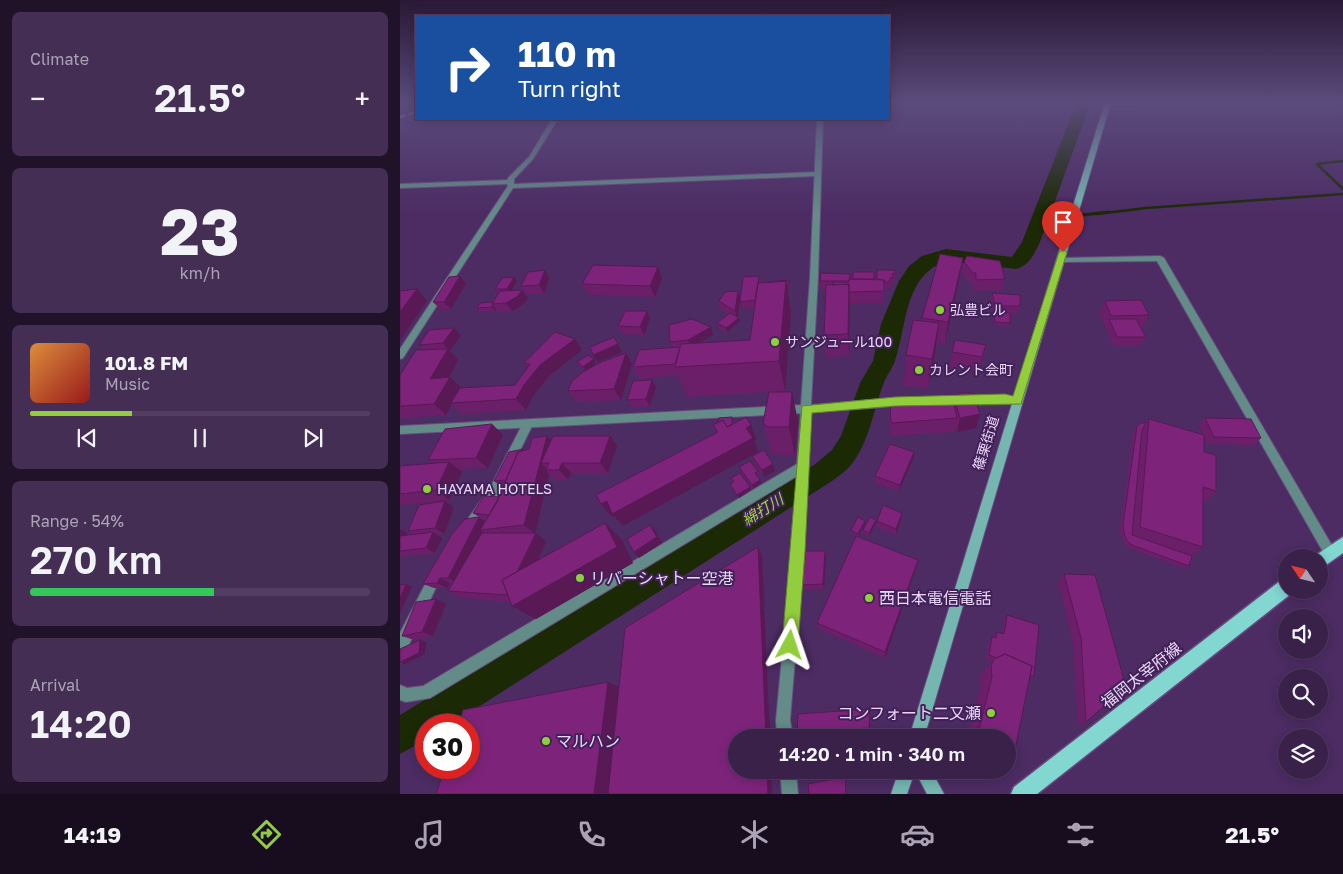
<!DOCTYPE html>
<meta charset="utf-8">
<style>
:root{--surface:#39214a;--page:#442e54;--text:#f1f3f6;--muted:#aba3b5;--line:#533e62;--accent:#92cd3e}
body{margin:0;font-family:"Golos Text","Noto Sans JP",sans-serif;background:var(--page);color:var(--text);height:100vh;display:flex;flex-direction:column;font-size:19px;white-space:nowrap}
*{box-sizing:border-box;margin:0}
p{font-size:16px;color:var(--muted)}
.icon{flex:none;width:28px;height:28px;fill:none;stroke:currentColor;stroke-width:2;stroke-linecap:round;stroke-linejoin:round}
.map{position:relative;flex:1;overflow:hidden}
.panel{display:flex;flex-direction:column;gap:12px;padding:12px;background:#1f1229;width:400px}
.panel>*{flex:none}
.banner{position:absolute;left:15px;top:15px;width:475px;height:105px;border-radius:0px;box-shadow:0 2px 12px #0003,0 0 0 1px var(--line);background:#1a4fa0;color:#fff;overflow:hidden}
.needle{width:32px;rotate:305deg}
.controls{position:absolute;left:878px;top:549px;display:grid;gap:10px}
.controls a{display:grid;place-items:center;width:50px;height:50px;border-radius:50%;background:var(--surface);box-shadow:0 2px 12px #0003,0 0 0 1px var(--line);font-size:25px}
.speed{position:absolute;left:15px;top:714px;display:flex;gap:10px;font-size:25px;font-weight:700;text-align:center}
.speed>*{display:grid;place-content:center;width:65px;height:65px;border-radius:50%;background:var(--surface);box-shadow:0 2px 12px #0003,0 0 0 1px var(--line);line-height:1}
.speed .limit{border:8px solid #d22;background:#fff;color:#111}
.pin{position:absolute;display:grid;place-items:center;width:42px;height:42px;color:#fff;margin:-51px -21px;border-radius:50% 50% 50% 0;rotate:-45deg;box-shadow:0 0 5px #0007}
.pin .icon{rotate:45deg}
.me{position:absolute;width:55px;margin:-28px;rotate:5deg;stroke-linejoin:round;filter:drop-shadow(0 0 4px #0008)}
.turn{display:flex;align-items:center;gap:18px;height:105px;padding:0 20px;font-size:22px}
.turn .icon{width:65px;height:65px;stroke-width:2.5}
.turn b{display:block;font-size:35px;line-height:42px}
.big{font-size:38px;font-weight:600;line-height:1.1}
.panel .widget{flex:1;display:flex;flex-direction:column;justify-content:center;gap:8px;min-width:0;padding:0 18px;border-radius:8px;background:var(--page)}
.panel .dial{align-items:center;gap:0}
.dial b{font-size:65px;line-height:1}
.song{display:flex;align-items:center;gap:15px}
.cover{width:60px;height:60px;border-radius:8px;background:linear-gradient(135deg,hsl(30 70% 55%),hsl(0 70% 35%))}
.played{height:5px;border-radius:2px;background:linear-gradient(90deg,var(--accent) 30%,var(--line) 30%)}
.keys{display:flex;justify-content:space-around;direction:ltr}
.heat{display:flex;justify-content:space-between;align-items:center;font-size:28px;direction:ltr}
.charge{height:8px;border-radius:4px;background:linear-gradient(90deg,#34c759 54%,var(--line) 0)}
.trip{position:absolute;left:328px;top:729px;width:288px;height:50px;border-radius:25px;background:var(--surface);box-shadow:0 2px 12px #0003,0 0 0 1px var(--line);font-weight:600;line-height:50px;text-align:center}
.tab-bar{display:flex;height:80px;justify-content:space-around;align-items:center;background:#170d1e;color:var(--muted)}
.tab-bar .icon{width:35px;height:35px}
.tab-bar .selected{color:var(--accent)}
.tab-bar b{font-size:22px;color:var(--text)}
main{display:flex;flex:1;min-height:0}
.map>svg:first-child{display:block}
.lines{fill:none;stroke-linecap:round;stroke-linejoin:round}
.stream-far1{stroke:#1b2a04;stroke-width:2.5}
.stream{stroke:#1b2a04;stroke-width:3}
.river{fill:#1b2a04;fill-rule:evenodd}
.minor-casing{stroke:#684b7e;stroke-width:2}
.tertiary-casing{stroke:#684b7e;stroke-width:2}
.secondary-casing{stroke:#684b7e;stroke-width:2}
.primary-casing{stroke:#684b7e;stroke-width:3}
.minor{fill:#638b87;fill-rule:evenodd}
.tertiary{fill:#638b87;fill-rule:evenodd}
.secondary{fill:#75b6b1;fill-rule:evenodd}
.primary{fill:#82d7d1;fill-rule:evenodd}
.rail{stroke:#9d83af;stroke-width:2.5;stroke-dasharray:6 3;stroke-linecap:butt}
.wall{fill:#6c1f69}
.shaded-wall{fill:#581955}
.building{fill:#7d247a;stroke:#581955}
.route{fill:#92cd3e;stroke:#5f8528}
.poi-dot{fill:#92cd3e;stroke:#422158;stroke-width:2}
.labels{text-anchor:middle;stroke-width:4;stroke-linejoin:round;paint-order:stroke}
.poi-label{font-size:14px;fill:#e9d6f8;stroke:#422158;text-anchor:start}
.street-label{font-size:14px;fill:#e9d6f8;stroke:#422158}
.water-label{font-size:15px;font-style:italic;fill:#9bd941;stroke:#422158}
.near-poi-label{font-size:16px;fill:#e9d6f8;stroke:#422158;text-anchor:start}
.near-street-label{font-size:16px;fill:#e9d6f8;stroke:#422158}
</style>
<main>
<section class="panel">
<div class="widget"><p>Climate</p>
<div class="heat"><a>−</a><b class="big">21.5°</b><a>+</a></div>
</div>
<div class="widget dial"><b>23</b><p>km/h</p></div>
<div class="widget">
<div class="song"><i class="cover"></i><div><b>101.8 FM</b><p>Music</p></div></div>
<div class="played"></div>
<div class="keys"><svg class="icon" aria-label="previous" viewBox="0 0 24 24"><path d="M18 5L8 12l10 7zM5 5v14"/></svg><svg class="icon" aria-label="pause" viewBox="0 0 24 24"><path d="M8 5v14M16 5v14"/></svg><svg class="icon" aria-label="next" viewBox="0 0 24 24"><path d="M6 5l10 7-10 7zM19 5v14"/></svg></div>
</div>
<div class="widget"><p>Range · 54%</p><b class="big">270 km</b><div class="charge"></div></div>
<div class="widget"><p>Arrival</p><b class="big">14:20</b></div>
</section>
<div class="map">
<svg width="943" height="794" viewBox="0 0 943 794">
<rect width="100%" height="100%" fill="#4c2c63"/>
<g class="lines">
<!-- stream-far1 -->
<path class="stream-far1" d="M943 161 917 164 943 189
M697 214 746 208 943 194"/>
<!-- stream -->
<path class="stream" d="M640 220 708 212"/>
<!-- river -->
<path class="river" d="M677 102H691L640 242C634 254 630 265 616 269L547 261C504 274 507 326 495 361 492 369 486 376 483 385 473 411 469 444 450 466 445 472 438 476 432 481L50 725H26V740L0 754V715L267 552 414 465 432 450 441 436 460 383 473 361 481 324 499 281 509 266 522 256 546 249 612 257 622 242Z"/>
<defs>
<path id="minor" d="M706 102H793L790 104 707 105 704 103Z
M152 119H158L133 159 114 179V184L417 172 420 174 417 176 113 188 3 358 0 359V349L108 186 107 184 0 188V184L107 180 109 177 129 157Z
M760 256 764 258 934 549 936 553 934 557 930 559 926 557 757 261 661 262 657 260 661 258Z
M406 405 410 406 411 409 404 551 390 720 393 738H377L376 720 392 551 397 476 30 698 6 702 0 700V685L7 688 23 686 397 464 401 409 402 406Z
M128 420 132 421 133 424 98 495 72 532 68 534 64 532 62 528 64 524 90 488 124 421Z
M36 569 40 571 42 575 40 579 5 653 0 655V633L32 571Z
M380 770H396L398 794H382Z"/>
<path id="tertiary" d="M417 119H423L418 277 411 405 495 398 605 395 621 398 622 401 621 404 495 406 406 413 0 434V426L401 405 410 277Z"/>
<path id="secondary" d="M705 102H711L524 738H509Z
M499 770H531L544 794H527L515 771 507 794H491Z"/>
<path id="primary" d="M943 537V553L919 570V558L913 557Z
M886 579V590H893L892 593 637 794H611L614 787 880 581Z"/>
</defs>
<!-- minor casing -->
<use href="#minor" class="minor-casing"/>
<!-- tertiary casing -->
<use href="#tertiary" class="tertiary-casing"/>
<!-- secondary casing -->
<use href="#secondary" class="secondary-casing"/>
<!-- primary casing -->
<use href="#primary" class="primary-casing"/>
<!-- minor -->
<use href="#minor" class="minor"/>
<!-- tertiary -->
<use href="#tertiary" class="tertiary"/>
<!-- secondary -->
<use href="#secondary" class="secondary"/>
<!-- primary -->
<use href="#primary" class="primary"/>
<!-- rail -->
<path class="rail" d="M0 117 16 112"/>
</g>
<!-- wall -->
<path class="wall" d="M563 258 559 280 545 344 536 343 528 389 504 385 506 355 522 321V318Z
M564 262 605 279 602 290 574 291 573 284 571 285 562 273Z
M477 270 495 274V282L492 281V286H489V289H484V303H450L449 356 426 357 424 335 426 289H420V281L477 279Z
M60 276 66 284 51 309H40L33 302Z
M359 276 360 283 389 280V284L388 293 391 312 385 391 370 392 398 421 395 455H376L371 452 363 423 369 392 288 397 278 375 239 379 233 367 273 347 270 342 311 327 313 335 299 343 350 340 355 308 342 309 340 302Z
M114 277 117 281 111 290H122L128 298 124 304 112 311 98 312 96 309 95 311 80 312 77 308 93 302 99 293H98L95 289Z
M149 278 144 293 126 294 121 286Z
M262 278 255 297 189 295 182 284Z
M338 291 340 299 337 317 340 321 327 332 318 327 317 323 329 314 321 309 319 301Z
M592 293 620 306 618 313 610 314V323L609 326H594L593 314 591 301Z
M705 301 749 315 743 327H740L746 337 741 345H713L699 312Z
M247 311 250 319 244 335 222 334 218 326Z
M61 335 50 351 58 360 49 377 61 388 115 385 128 367 124 363 175 339 182 350 149 376 133 396 126 410 62 414 52 404 46 415 0 418V375L24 350 19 345Z
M586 345 578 372 549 367 552 352Z
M226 353 232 364 221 400 176 402 168 391Z
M177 362 196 363 186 371 179 366Z
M252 380 256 387 250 406 232 407 227 400Z
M554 397 580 414 576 428 557 432 555 426 554 432 491 436 489 419 490 404 554 402Z
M805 418 861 438 854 445 807 444 804 436V452L816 491 803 504V547L792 556 789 566 785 568 729 548 725 544 721 536 720 528 734 430 737 426 746 423 749 419 803 435 799 425Z
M92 424 103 435 88 468 58 469 62 472 49 500 0 505V466L33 463 28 460Z
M151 440 217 446 208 473H171L168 480H156L149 474 135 533 146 542 138 560 205 523 222 540 233 563 136 619 110 602 63 598 48 591 53 583H50L47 588H34L23 584 79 517 85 522 87 519H82L73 513 99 497 103 487H102L94 481 124 450Z
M514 452 513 459 499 491 475 483V476Z
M352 456 375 471 364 477 355 463Z
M339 467 358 471 359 475 357 476 361 483 353 488 341 471Z
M54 508 44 534 37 535 42 538 35 553 3 557 0 556V529L7 533 6 535 13 534 8 531Z
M502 513 501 519 496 535 477 527V521Z
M465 521V524L458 536 451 533V530Z
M476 523 469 536 463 533V530Z
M425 551 426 556 424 589 403 590 402 585Z
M516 568 485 658 419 629 417 623Z
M664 574 726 687 686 722 678 725 673 644 658 582Z
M36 599 46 604 33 636 14 640 2 636Z
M607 615 634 676 629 679 611 769 596 773 592 771 585 773 582 772 578 770H606V738H568L580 689 579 679 582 673 593 661 586 659 589 641 592 637H593L597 632 602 634 604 620Z
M470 709 469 730 399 736 397 734Z
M411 770H453L413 776 411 775Z"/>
<!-- shaded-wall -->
<path class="shaded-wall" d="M563 258 559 280 545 344 548 322Z
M258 267 262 278 255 297 250 286Z
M145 270 149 278 144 293 139 285Z
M60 276 66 284 51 309 44 302Z
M114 277 117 281 110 293 107 289Z
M386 281 391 312 385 391 379 361Z
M449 284 450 306 449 356 448 334Z
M17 289 27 301 0 340V312Z
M122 290 128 298 124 304 112 311 106 303Z
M338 291 340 299 337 319 335 311Z
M93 305 96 309 95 311 92 307Z
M247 311 250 319 244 335 240 327Z
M339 318 340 321 327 332 326 328Z
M539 323 535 354 528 389 532 359Z
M311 327 313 335 291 348 288 340Z
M54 328 61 335 50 351 43 343Z
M175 339 182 350 149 376 133 396 126 410 116 399 124 385 140 365Z
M218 344 222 352 198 362 193 355Z
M48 349 58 360 42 390 30 379Z
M226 353 232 364 221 400 214 389Z
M194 359 196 363 186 371 183 367Z
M50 377 61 388 51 403 52 404 46 415 34 404Z
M252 380 256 387 250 406 246 399Z
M392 392 398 421 395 455 389 427Z
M580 414 576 428 557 432 560 418Z
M92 424 103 435 88 468 76 458Z
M351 425 356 439 354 440 358 452 223 526 214 516 212 517 201 504Z
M147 436 156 446 149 463H141L148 470H146L149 474 135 534 124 525Z
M210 436 217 446 208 473 200 463Z
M514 452 513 459 499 491 500 485Z
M49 462 62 472 49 500 36 490Z
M162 463 171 473 168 480 159 470Z
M373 464 375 471 364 477 362 470Z
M360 480 361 483 353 488 352 485Z
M350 487 351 490 339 498 337 495Z
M45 501 54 508 44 534 35 528Z
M502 513 501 519 496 535V529Z
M79 517 87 523 80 530 83 532 58 583 48 578Z
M476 520V523L469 536V533Z
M465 521V524L458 536V534Z
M205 523 222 540 233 563 136 619 112 606 119 602 106 595 136 533 146 542 119 602Z
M250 525 255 530 262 543 239 558 234 552Z
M0 529 7 533 0 545Z
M33 532 42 538 35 553 26 548Z
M358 547 362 555 370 738H366Z
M425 551 426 556 424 589 423 584Z
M518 560 516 568 485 658V652Z
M40 578 50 583 47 588 37 583Z
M6 584 12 587 0 613V599Z
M36 599 46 604 33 636 22 632Z
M20 640 26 642 25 654 5 664 0 662Z
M208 682 221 688 209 794H194Z
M367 770H371L372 794H368Z"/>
<!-- building -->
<path class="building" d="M540 254 563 258 548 322 522 318Z
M567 256 600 261 605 279 576 280V273H573L564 262Z
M193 265 258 267 250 286 182 284Z
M145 270 139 285 121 286 128 272Z
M477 270H495V274H492L493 278H490L489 282H484V280L477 279Z
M453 272H474V279H453Z
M421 273 450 274 449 281H420Z
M60 276 44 302H33L49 277Z
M359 276 355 300 340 302 343 277Z
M114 277 107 289H95L102 278Z
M449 279 484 280V291L449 292V284L433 285V282H449Z
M389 280 387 290 386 281 368 282Z
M386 281 379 361 275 367 281 344 350 340 358 283Z
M449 284 448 334 424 335 426 285Z
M17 289 0 312V291Z
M122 290 118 296 106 303 92 304 100 291Z
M338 291 335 311 319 301 325 292Z
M592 293 620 295V306H595Z
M741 300 749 315 711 316 705 301Z
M93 302 92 304 93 305 92 307 77 308 80 303Z
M225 311H247L240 327 218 326Z
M594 312 610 313V323L595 322Z
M330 313 339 318 326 328 317 323Z
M292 319 311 327 288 340 270 342 269 325Z
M709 319H736L746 337H717Z
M513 320 539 323 532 359 506 355Z
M54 328 43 343 19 345 29 330Z
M155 332 175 339 140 365 124 385 116 399 51 403 60 388 115 385 130 364 124 363Z
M214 337 218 344 193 355 190 347Z
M555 340 586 345 582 357 552 352Z
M280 347 275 364 233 367 239 350Z
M48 349 30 379 50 377 34 404 0 406V375L16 350Z
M226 353 214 389 168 391 172 381 183 372 201 362Z
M188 355 194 359 183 367 177 362Z
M252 380 246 399 227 400 233 381Z
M369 392H392L389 427H368L363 423Z
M560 393H573L580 414 560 418 554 397Z
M553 400 557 418 491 423 490 404Z
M332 417V425L327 427 323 420 318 422 319 418Z
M346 417 351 425 346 428 353 438 212 514 207 501 201 504 196 495 318 432 313 425 323 420 327 427Z
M805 418 851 419 861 438 814 437Z
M749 419 804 435V452L816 455V491L803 487V547L740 527Z
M741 423H746L742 430 732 535 792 556 789 566 732 545 727 541 724 533 723 525 737 426Z
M92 424 76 458 28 460 45 429Z
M147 436 124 525 80 530 96 504 118 452 129 449 132 438Z
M153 436H210L200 463H162L159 470H146L149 463H141Z
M490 444 514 452 500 485 475 476Z
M123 449 122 451 118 452 106 480 94 481 109 452Z
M364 450 373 464 362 470 352 456Z
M350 461 358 471 355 473 360 480 352 485 339 467Z
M49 462 36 490 0 494V466Z
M340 473 350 487 337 495 330 484 334 482 331 478Z
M84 496 99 497 89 515 73 513Z
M45 501 35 528 8 531 19 505Z
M483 505 502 513 496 529 477 521Z
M79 517 48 578H40L37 583 23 584 52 534 65 519Z
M458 517 465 521 458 534 451 530Z
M470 517 476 520 469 533 463 530Z
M205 523 217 547 112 606 102 580Z
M250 525 257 537 234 552 227 539Z
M33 532 26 548 0 551V536Z
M82 533H136L117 572 102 580 107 593 106 595 48 591Z
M456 536 518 560 485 652 417 623Z
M358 547 366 738H336V770H367L368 794H208L225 628Z
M405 551H425L423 584 402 585Z
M664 574 695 575 726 687 686 722 681 638Z
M6 584 0 599V585Z
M36 599 22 632 2 636 16 602Z
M607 615 639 625 634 676 630 675 632 666 605 654 597 658 589 655 592 637 596 638 597 632 604 634Z
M20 640 19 653 0 662V649Z
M605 654 632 666 611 769 606 768V738H577L592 677 591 666 594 659Z
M208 682 194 794H36L45 768H69V725H59L63 710Z
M470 709 469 728 397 734 398 714Z
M411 770H449L411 775Z
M445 777 446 794H409L408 784Z"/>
<!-- sky -->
<linearGradient id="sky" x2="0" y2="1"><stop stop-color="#2a1836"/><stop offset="0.48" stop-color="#5b4b7c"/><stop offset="1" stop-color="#5b4b7c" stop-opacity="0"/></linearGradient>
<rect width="943" height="213" fill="url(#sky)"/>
<!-- route -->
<path class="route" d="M663 249 667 252 621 404 495 406 412 413 405 551 398 645 395 651 390 653 384 651 382 645 402 406 495 397 605 394 613 396 659 252Z"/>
<!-- markers -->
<g class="poi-dot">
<circle cx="540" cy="310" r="5"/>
<circle cx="375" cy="342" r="5"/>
<circle cx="519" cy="370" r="5"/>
<circle cx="27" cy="489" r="5"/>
<circle cx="180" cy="578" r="5"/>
<circle cx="469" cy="598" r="5"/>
<circle cx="591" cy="713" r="5"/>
<circle cx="146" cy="741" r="5"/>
</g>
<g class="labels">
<!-- poi labels -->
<g class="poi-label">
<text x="550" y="315">弘豊ビル</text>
<text x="385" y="347">サンジュール100</text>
<text x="529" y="375">カレント会町</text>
<text x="37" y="494">HAYAMA HOTELS</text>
</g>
<!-- street labels -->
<g class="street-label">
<text transform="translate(586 443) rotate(-73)" y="5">篠栗街道</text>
</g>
<!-- water labels -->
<g class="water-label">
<text transform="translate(363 510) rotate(-32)" y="5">綿打川</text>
</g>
<!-- near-poi labels -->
<g class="near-poi-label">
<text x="190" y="584">リバーシャトー空港</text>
<text x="479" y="604">西日本電信電話</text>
<text x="581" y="719" text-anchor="end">コンフォート二又瀬</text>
<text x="156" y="747">マルハン</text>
</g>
<!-- near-street labels -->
<g class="near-street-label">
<text transform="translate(741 675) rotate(-38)" y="6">福岡太宰府線</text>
</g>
</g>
</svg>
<div class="controls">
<a><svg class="needle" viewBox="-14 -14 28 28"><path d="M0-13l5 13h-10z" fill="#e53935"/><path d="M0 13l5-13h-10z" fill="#aba3b5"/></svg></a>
<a><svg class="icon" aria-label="sound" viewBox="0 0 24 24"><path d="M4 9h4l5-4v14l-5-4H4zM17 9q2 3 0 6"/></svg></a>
<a><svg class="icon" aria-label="search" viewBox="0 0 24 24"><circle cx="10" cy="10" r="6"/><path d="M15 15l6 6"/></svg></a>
<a><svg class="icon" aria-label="layers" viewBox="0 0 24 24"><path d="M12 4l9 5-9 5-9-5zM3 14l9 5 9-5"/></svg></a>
</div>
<div class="speed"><div class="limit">30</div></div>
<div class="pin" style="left:663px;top:252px;background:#d93025"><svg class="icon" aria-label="arrive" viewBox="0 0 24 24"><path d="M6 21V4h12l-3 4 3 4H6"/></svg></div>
<svg class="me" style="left:390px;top:645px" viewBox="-20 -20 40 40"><path d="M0-17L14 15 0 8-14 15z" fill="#92cd3e" stroke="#fff" stroke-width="4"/></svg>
<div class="trip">14:20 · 1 min · 340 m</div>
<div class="banner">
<div class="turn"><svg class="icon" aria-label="right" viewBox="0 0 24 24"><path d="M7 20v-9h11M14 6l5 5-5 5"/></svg><div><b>110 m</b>Turn right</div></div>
</div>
</div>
</main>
<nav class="tab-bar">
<b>14:19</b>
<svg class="icon selected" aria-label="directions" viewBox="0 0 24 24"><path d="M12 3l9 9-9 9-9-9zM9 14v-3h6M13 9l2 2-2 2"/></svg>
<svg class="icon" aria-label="music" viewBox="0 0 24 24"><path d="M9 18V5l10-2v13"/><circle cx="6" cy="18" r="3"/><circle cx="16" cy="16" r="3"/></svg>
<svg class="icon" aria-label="phone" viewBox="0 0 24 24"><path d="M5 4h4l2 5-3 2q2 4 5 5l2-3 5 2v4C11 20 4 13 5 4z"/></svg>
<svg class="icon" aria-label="climate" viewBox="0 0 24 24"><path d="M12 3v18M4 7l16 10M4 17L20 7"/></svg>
<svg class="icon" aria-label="car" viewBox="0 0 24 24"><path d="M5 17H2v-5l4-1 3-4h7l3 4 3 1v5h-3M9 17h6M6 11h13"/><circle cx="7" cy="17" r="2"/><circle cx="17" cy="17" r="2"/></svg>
<svg class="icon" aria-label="filters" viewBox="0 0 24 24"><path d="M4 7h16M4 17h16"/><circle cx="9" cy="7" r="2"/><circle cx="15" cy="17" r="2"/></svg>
<b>21.5°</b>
</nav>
